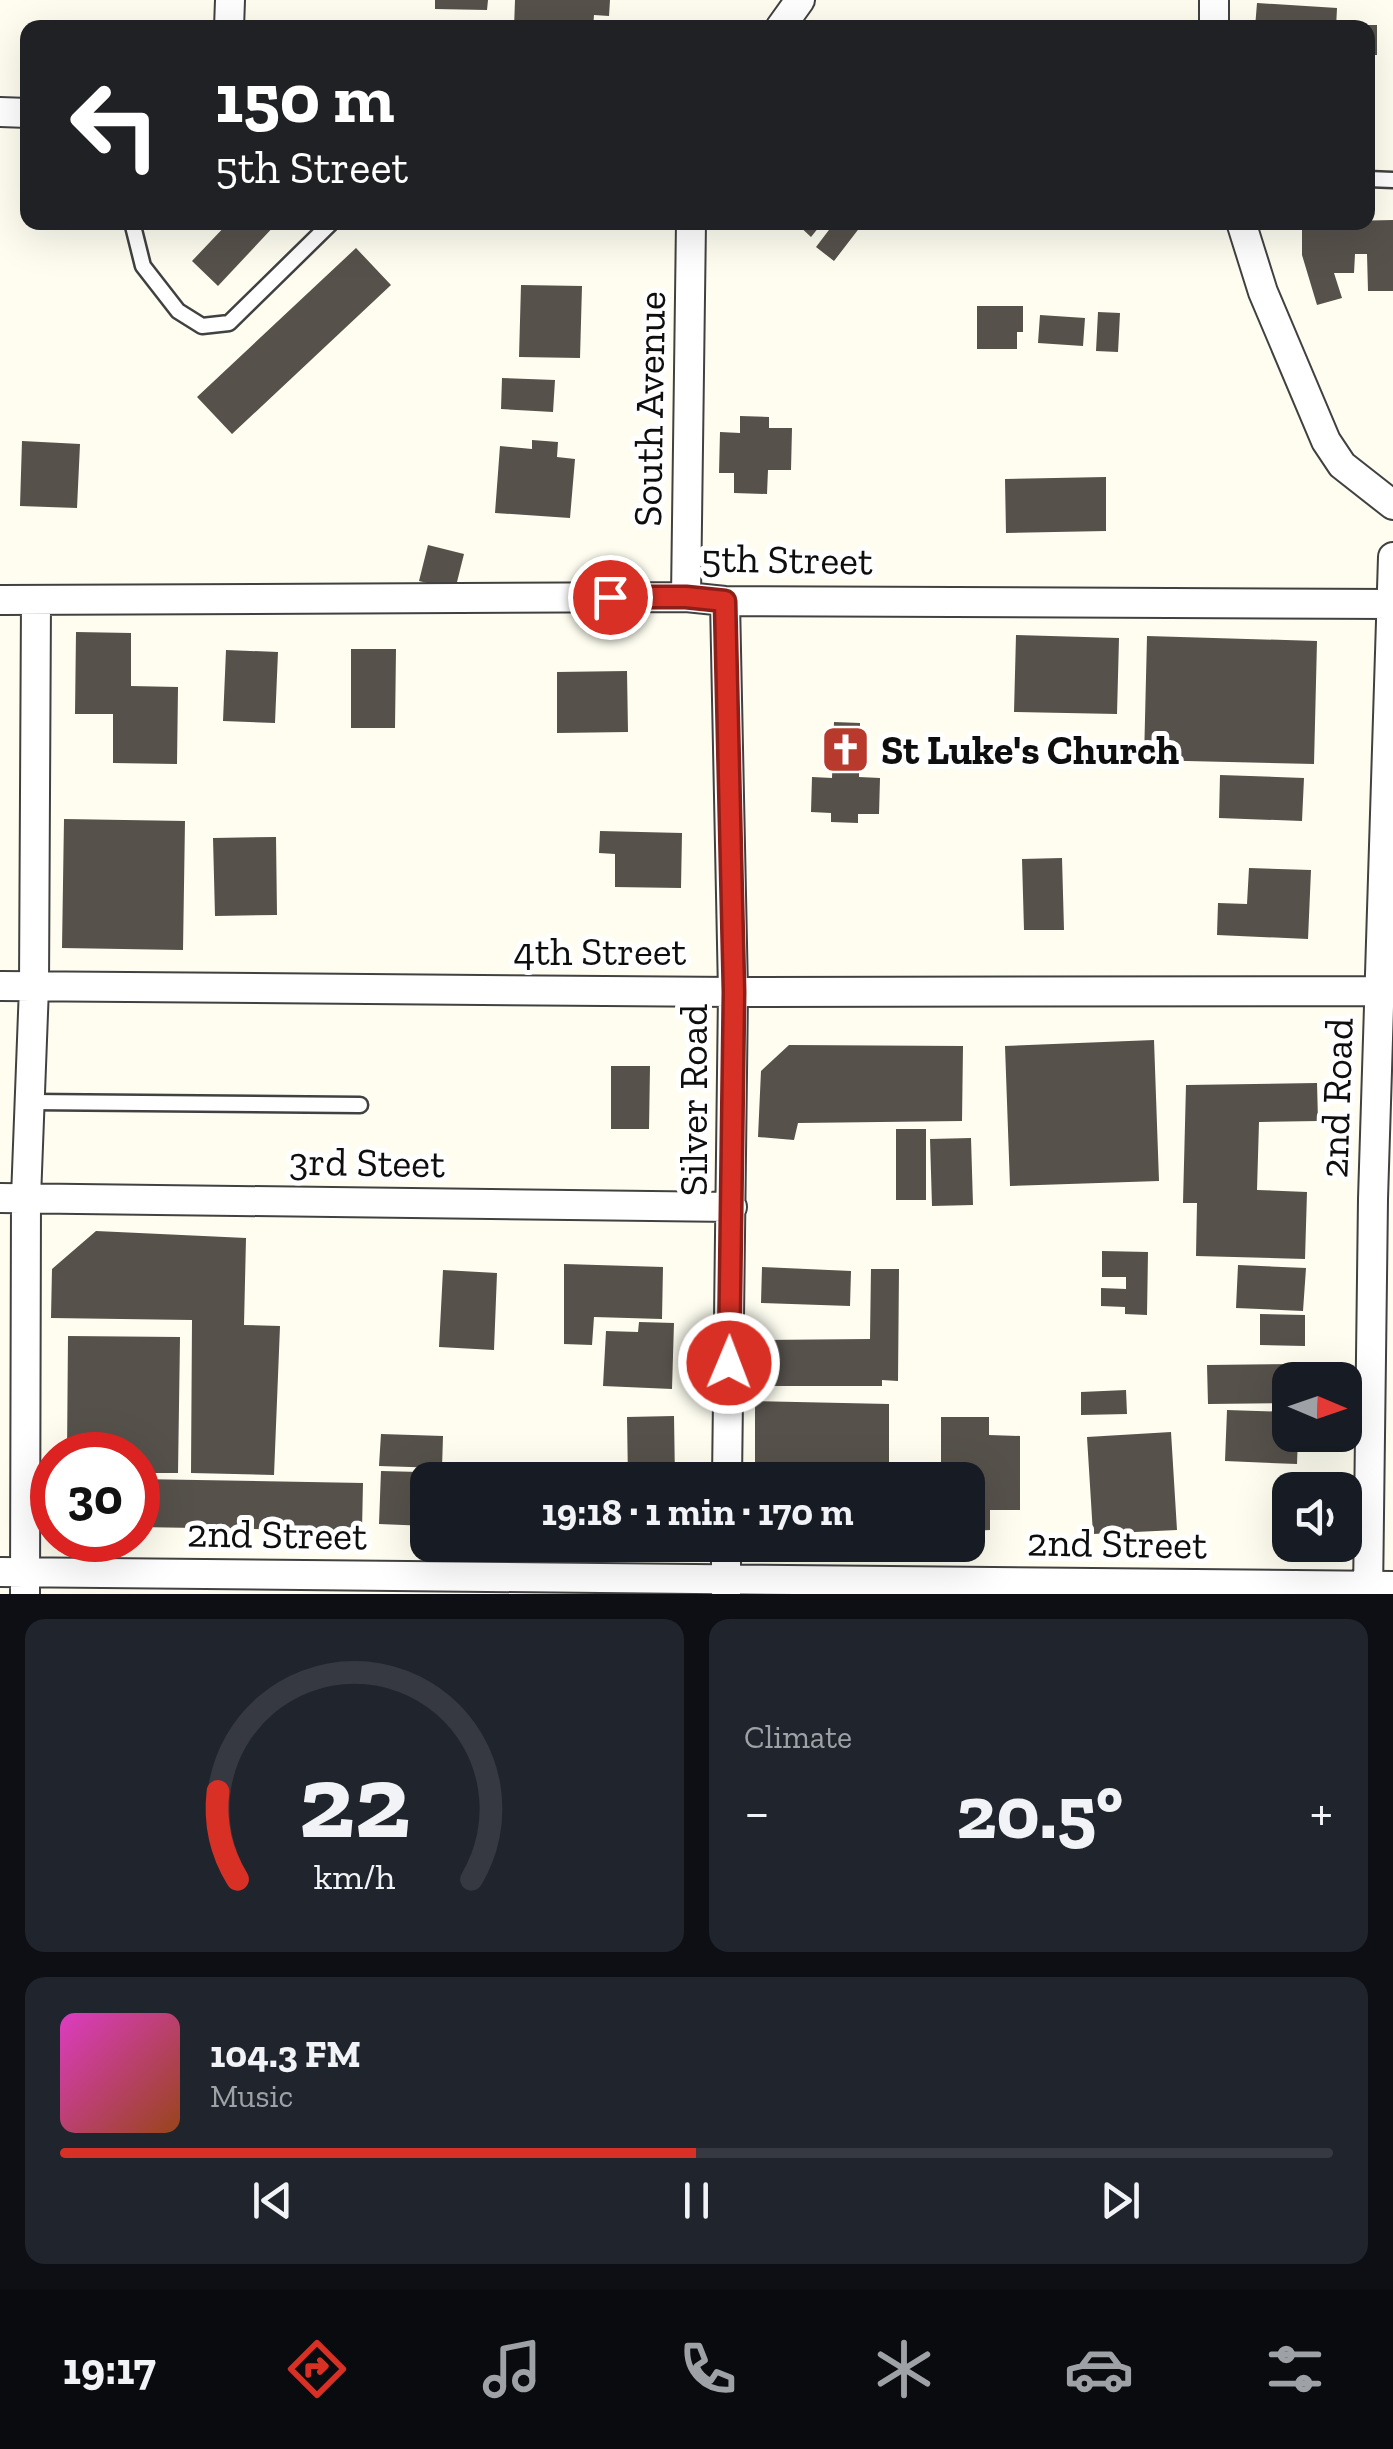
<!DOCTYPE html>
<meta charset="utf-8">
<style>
:root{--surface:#171b24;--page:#20242c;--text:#f1f3f6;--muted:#9ea1a6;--line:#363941;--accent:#d93025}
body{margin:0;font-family:"Zilla Slab",serif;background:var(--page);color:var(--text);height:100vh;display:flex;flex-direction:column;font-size:38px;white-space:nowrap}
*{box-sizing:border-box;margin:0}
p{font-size:32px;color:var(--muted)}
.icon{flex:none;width:55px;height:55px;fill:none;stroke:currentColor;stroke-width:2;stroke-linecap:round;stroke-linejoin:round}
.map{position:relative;height:1594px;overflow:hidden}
.sheet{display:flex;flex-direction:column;gap:25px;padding:25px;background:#0d0f14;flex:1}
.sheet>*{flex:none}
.guide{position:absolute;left:20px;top:20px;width:1355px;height:210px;border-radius:20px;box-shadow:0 10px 40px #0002;background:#202124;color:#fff;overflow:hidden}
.needle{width:65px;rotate:92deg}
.tools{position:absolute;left:1272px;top:1362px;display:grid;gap:20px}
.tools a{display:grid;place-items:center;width:90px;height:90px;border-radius:20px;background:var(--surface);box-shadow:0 10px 40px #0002;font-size:50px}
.speed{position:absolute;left:30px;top:1432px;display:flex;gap:20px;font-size:50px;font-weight:700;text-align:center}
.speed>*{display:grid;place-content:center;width:130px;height:130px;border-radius:50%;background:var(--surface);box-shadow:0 10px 40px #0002;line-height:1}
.speed .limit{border:15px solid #d22;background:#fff;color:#111}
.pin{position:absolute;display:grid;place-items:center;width:85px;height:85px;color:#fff;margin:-42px;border:5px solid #fff;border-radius:50%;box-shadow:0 2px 10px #0007}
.me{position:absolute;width:110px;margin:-55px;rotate:1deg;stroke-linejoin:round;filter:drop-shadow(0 0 8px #0008)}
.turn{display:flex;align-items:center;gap:35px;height:210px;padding:0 30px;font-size:45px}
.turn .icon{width:130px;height:130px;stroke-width:2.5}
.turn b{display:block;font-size:70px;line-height:85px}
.big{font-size:75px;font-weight:700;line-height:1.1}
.sheet .widget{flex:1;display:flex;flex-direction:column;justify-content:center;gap:15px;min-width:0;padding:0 35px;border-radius:20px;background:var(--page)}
.sheet .dial{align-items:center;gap:0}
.dial svg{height:260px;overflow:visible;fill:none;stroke:var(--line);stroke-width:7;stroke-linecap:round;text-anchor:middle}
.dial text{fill:var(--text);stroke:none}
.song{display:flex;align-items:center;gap:30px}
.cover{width:120px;height:120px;border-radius:15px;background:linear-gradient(135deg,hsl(310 70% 55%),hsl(20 70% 35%))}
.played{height:10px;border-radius:5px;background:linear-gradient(90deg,var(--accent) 50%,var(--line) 50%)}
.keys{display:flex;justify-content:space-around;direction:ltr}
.heat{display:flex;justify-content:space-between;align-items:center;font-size:55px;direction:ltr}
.sheet .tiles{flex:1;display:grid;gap:25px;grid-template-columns:1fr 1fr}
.widget:last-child{grid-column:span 2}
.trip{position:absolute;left:410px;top:1462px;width:575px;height:100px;border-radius:20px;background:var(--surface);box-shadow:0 10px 40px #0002;font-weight:700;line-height:100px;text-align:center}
.tabs{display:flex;height:160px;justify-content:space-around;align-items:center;background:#090b0e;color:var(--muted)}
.tabs .icon{width:70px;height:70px}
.tabs .current{color:var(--accent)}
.tabs b{font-size:45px;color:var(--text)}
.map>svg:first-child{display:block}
.building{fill:#56514b}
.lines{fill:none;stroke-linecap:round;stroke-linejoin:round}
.service-casing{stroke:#414141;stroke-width:19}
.minor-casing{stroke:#414141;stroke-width:32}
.service{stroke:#fff;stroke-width:14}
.minor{stroke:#fff;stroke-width:28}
.route-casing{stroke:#8d1f18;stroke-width:25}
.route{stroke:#d93025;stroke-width:18}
.labels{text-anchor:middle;stroke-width:10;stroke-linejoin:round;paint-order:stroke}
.street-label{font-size:40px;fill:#0e0e0e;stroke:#fff}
.poi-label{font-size:40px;font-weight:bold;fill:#0e0e0e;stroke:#fff;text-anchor:start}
</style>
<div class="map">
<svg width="1393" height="1594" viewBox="0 0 1393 1594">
<rect width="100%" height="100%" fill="#fefdf0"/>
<!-- building -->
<path class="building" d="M435 0H488L487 10 435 9Z
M515 0H610L609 16 594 15 593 28H514Z
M1257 3 1337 8 1336 28H1255Z
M1368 25H1377V55H1368Z
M1393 220V291H1368L1367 254H1355L1354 273H1334L1342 298 1317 305 1302 255V222Z
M229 222H278L218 286 192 261Z
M795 222H823L811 237Z
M835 222H864L834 261 816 247Z
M356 248 391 285 232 434 197 397Z
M521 285 582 286 580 358 519 357Z
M977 306H1023V332H1017V349H977Z
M1098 312 1120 313 1118 352 1096 351Z
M1040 315 1085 318 1083 346 1038 343Z
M502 378 555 380 553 412 501 409Z
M740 416 769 417V428H792L791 470H768L767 494 734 493V473H719L720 432 740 433Z
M532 440 558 442 557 457 575 459 570 518 495 513 500 446 532 449Z
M22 441 80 444 77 508 20 506Z
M1106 477V531L1006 533 1005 479Z
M428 545 464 554 455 590 419 581Z
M76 632 131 633V686L178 687 177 764 113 763V714H75Z
M1016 635 1119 638 1117 714 1014 712Z
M1147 636 1317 641 1314 764 1144 760Z
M351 649H396L395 728H351Z
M226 650 278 652 275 723 223 721Z
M627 671 628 732 557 733V672Z
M834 722 860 723 859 777 880 778 879 814H858V823L831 822V813L811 812 812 777 832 778Z
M1220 775 1304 778 1302 821 1219 818Z
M64 819 185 821 183 950 62 948Z
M600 831 682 833 681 888 615 887V854L599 853Z
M276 837 277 915 215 916 213 838Z
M1062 858 1064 930H1024L1022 859Z
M1249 868 1311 870 1308 939 1217 935 1218 903 1247 904Z
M1154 1040 1159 1181 1010 1186 1005 1046Z
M789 1045 963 1046 962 1121 798 1123 794 1140 758 1137 761 1071Z
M611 1066H650L649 1129H611Z
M1317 1083 1318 1121 1259 1122 1257 1190 1307 1192 1305 1259 1196 1256 1197 1203H1183L1186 1085Z
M896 1129H926V1200H896Z
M971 1138 973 1205 932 1206 930 1139Z
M96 1231 246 1238 244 1325 280 1326 274 1475 191 1473 192 1320 51 1318 52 1269Z
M1102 1251 1148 1252 1147 1315 1125 1314V1307L1101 1306V1288L1126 1289V1277H1102Z
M564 1264 663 1267 662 1319 594 1317 592 1345 564 1344Z
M1238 1265 1306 1268 1303 1311 1236 1308Z
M762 1267 851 1271 850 1306 761 1303Z
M871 1269H899L898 1381 882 1380V1386H756L755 1340 870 1339Z
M443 1270 497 1273 494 1350 439 1347Z
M1260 1314 1305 1315V1346L1260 1345Z
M639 1322 674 1323 672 1389 603 1386 606 1331 638 1332Z
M68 1336 180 1337 178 1473H138V1455H67Z
M1307 1364V1380H1290V1403L1208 1404 1207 1365Z
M1126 1390 1127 1414 1081 1415V1392Z
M755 1401 889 1404V1480H755Z
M1227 1410 1290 1412V1435H1298L1297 1464 1225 1461Z
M674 1416 675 1480H628L627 1417Z
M941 1417H989V1435L1020 1436V1510H990V1530L968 1531V1480H941Z
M1171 1432 1177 1530 1093 1534 1087 1437Z
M381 1434 443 1436 442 1468 379 1466Z
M381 1471 457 1473 456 1480H428V1526L379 1524Z
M461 1472 535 1473V1480H461Z
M138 1479 363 1483 362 1531 138 1527Z
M773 1545H893V1548L780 1553Z"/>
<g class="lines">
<defs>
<path id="service" d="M1368 179 1393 180
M132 222 143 266 178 311 202 326 229 323 332 222
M30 1102 360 1105"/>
<path id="minor" d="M1214 0V28
M229 28 230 0
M780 28 800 0
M0 112 28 113
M1241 222 1263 292 1326 441 1342 465 1393 505
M686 597 691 222
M0 600 686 597 725 601 1392 604
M725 601 733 992 727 1480
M0 986 733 992 1379 991
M0 1198 732 1207
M0 1572 1393 1586
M726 1593V1545
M25 1594 26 1198 34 987 36 600
M1368 1594 1373 1199 1393 557"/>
</defs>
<!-- service casing -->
<use href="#service" class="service-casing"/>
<!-- minor casing -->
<use href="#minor" class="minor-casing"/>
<!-- service -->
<use href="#service" class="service"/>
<!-- minor -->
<use href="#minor" class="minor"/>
</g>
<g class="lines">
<defs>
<path id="route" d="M610 597H686L725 601 734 992 729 1363"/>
</defs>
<!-- route casing -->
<use href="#route" class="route-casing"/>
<!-- route -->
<use href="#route" class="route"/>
</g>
<!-- icons -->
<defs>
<symbol id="church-square" viewBox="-11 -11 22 22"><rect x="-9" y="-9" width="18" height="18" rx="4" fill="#b73a2d" stroke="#fff"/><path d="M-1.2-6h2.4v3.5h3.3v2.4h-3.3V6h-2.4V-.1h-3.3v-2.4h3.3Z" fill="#fff"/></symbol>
</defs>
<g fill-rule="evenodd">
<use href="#church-square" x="818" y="722" width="55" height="55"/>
</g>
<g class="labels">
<!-- street labels -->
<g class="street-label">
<text transform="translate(649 409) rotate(-89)" y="14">South Avenue</text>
<text transform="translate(787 559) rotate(1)" y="14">5th Street</text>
<text x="600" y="965">4th Street</text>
<text transform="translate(1336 1098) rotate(-88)" y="14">2nd Road</text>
<text transform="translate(693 1100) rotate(-90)" y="14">Silver Road</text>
<text transform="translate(367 1162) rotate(1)" y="14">3rd Steet</text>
<text transform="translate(277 1534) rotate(1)" y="14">2nd Street</text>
<text transform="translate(1117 1543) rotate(1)" y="14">2nd Street</text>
</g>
<!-- poi labels -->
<g class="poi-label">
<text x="881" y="764">St Luke's Church</text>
</g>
</g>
</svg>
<div class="tools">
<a><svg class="needle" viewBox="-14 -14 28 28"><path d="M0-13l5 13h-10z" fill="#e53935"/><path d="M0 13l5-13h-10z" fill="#9ea1a6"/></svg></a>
<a><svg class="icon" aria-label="sound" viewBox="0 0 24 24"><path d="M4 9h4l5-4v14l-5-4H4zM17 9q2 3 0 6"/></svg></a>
</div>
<div class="speed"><div class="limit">30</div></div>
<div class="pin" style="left:610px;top:597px;background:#d93025"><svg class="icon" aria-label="arrive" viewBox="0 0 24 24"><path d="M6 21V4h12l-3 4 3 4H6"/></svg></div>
<svg class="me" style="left:729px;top:1363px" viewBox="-20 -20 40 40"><circle r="17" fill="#d93025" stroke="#fff" stroke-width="3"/><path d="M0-11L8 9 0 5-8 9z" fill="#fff"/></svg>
<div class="trip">19:18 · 1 min · 170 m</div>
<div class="guide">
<div class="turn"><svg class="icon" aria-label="left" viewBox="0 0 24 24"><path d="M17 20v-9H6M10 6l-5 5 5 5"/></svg><div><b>150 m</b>5th Street</div></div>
</div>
</div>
<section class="sheet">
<div class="tiles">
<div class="widget dial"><svg viewBox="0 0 100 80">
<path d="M14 69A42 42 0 1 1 86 69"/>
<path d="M14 69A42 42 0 0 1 8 42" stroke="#d93025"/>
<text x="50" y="56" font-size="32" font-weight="700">22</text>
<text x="50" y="72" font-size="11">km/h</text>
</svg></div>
<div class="widget"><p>Climate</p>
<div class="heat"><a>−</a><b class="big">20.5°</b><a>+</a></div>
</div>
<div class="widget">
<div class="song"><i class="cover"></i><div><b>104.3 FM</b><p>Music</p></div></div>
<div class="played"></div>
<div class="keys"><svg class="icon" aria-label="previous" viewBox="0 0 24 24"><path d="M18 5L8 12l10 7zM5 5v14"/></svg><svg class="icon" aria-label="pause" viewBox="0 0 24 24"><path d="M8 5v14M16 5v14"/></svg><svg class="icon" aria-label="next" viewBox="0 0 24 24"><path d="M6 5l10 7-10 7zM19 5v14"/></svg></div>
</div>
</div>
</section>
<nav class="tabs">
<b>19:17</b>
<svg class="icon current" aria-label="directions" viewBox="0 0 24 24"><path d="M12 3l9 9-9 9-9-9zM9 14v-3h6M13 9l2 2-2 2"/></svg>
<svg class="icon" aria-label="music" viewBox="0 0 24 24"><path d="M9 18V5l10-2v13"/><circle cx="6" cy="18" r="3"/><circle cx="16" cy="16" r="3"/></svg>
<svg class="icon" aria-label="phone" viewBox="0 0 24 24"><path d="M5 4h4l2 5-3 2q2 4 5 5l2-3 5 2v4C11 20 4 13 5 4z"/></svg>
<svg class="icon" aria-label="climate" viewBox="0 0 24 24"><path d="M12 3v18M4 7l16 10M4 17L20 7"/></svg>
<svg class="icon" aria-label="car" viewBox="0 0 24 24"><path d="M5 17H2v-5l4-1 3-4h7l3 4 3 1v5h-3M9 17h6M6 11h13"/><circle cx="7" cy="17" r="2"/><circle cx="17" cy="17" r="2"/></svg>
<svg class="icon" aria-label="filters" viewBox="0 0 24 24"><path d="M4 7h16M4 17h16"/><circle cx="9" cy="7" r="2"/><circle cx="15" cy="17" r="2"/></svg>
</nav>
